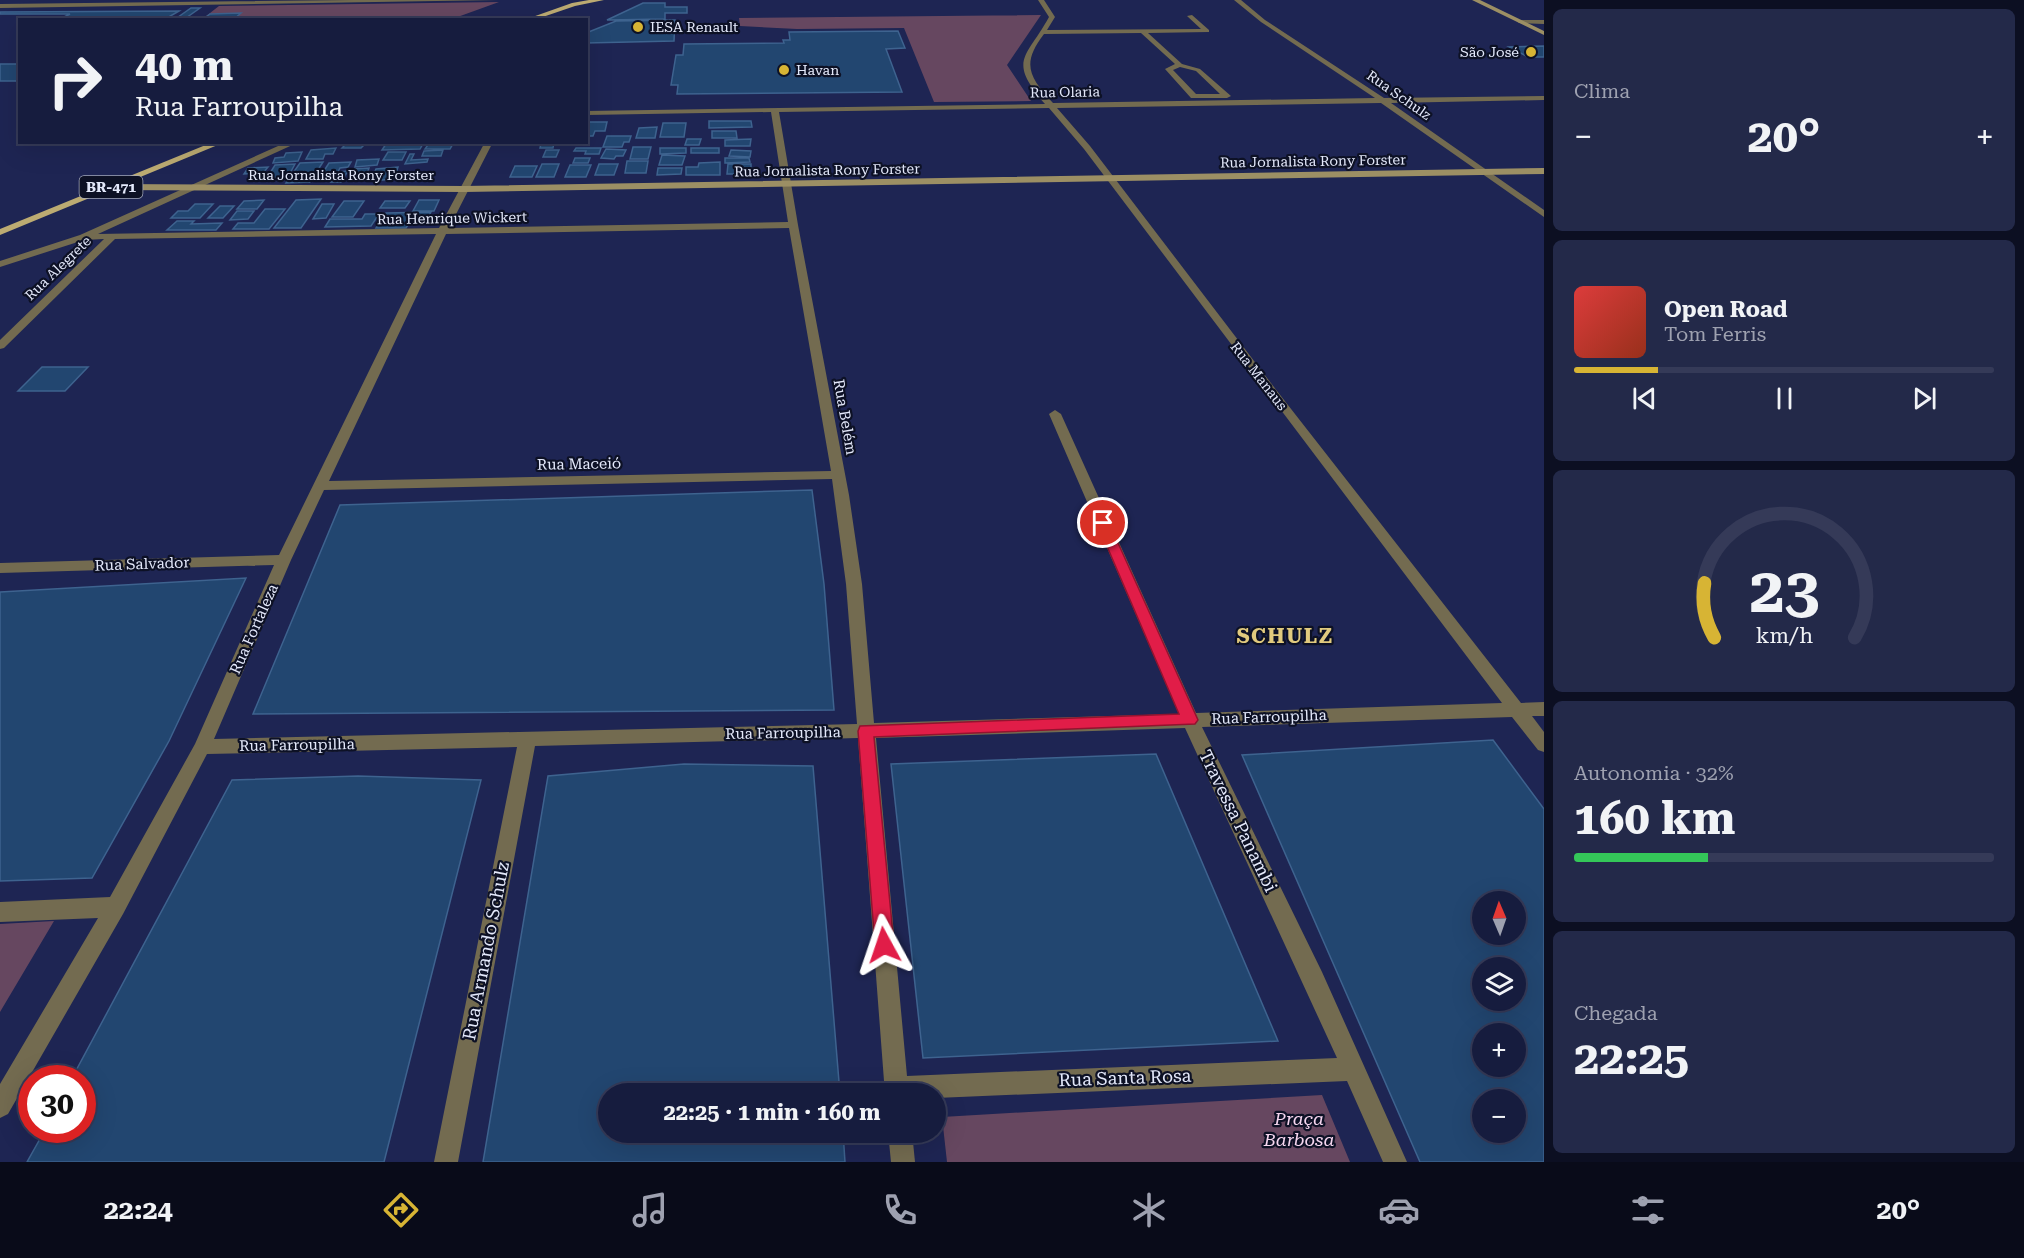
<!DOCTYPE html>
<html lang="pt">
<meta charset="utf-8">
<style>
:root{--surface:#161c3e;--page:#232949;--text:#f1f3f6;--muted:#9ea1b0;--line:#353a58;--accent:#d7b434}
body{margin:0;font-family:"Roboto Serif",serif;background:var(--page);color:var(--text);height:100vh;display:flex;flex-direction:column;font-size:22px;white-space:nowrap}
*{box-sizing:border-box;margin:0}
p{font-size:20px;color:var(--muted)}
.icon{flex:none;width:33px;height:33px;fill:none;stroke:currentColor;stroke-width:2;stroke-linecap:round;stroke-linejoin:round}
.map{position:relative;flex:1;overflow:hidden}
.panel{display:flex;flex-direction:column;gap:9px;padding:9px;background:#0c0f22;width:480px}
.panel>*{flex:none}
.banner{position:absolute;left:18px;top:18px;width:570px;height:126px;border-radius:0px;box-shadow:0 6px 24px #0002,0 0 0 2px var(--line);background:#161c3e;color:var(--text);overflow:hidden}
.needle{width:39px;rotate:358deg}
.tools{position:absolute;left:1472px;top:891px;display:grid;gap:12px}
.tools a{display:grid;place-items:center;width:54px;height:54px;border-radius:50%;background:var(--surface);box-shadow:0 6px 24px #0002,0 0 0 2px var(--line);font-size:30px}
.speed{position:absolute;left:18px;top:1065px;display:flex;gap:12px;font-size:30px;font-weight:700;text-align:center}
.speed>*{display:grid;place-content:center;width:78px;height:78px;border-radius:50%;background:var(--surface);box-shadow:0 6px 24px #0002,0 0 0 2px var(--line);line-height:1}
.speed .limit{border:9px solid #d22;background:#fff;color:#111}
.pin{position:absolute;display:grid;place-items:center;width:51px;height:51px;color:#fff;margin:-26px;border:3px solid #fff;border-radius:50%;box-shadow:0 2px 6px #0007}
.me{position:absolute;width:66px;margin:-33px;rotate:355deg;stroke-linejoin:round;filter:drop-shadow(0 0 4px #0008)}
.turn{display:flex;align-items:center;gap:21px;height:126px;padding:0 18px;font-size:27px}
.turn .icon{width:78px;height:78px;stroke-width:2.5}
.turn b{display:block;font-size:42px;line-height:51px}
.big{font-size:45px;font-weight:700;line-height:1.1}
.panel .card{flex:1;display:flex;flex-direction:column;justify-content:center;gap:9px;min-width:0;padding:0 21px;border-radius:9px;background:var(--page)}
.panel .dial{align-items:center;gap:0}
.dial svg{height:156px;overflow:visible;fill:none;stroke:var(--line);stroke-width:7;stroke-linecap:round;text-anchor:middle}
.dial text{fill:var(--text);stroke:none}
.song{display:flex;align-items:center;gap:18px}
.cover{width:72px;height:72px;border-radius:9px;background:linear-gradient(135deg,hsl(0 70% 55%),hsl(10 70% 35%))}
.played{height:6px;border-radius:3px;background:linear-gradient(90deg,var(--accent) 20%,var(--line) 20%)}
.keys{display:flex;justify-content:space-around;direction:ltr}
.heat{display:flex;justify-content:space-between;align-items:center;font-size:33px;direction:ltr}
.charge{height:9px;border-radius:4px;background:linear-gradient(90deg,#34c759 32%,var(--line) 0)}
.trip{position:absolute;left:598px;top:1083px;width:348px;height:60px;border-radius:30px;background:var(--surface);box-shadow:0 6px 24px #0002,0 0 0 2px var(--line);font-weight:700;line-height:60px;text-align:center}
.dock{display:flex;height:96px;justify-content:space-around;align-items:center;background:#090b19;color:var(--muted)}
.dock .icon{width:42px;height:42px}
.dock .current{color:var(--accent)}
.dock b{font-size:27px;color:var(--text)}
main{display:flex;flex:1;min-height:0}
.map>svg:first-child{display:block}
.green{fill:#664760}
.building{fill:#224670;stroke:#3e638f;stroke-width:1.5;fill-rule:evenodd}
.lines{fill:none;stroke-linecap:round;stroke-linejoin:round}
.street{fill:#736b50;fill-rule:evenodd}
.secondary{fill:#9c8f64;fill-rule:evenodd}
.primary{fill:#bcab72;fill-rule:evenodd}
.route{fill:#e11d48;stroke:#92132f;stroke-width:1.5}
.poi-dot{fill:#d7b434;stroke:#0d1125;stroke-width:2}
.labels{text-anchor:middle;stroke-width:4.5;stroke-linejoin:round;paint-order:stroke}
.far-poi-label{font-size:14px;fill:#e3e8fa;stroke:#0d1125;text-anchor:start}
.far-street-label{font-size:14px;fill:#e3e8fa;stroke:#0d1125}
.shield{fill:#0d1125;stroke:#a3a8ba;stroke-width:1.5}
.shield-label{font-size:14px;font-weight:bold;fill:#e3e8fa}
.street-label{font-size:15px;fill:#e3e8fa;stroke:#0d1125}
.near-street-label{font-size:18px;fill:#e3e8fa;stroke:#0d1125}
.near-park-label{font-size:18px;font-style:italic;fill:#f6d6ef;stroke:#0d1125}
.district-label{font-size:21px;font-weight:bold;letter-spacing:1.5px;fill:#e1ca7e;stroke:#0d1125}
</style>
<main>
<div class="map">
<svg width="1544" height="1162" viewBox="0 0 1544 1162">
<rect width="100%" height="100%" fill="#1e2553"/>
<!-- green -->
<path class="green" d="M499 2 452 19 201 20 219 6Z
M1041 15 1007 65 1031 101 934 102 904 28 797 29 740 26 739 18Z
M54 921 0 1012V924Z
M1322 1095 1350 1162H947L942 1117Z"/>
<!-- building -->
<path class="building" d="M643 3H665V7H687V13H665V19L607 20Z
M191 8H200L183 20H174Z
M179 11 167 18 60 19 70 14H0V12Z
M241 13 233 20H202L210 14Z
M675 20 674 41 586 43V33L616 21Z
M898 31 905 48 886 49 902 92 677 94 678 85H671L676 55H683L684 44 784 43 783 40H790L789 32Z
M1544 46V57H1528L1509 47Z
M0 64H20V81H0Z
M709 121H751L752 127 709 128Z
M586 122H607L605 131H595L593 136H586Z
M663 123H686L684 137H660Z
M657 127 655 138H636L639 128Z
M712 131H736L737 138H712Z
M607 136H631L629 142H624L622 147H603Z
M687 139H701L699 145H685Z
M751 139 750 146H725V140Z
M367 142 361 148H342L346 144 328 143Z
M397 142H424L420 149 382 150 386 144Z
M430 142H454L450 149H425Z
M510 142H554L553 148H540L541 144Z
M633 147H651L648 159H630Z
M336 148 333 154H325L323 159H306L311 150Z
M576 148H601L599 154H585L586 151H574Z
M660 148H686V153L660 154Z
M691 148H719V153H691Z
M606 149 626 150 623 156H616L614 159 601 158Z
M443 150 441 156H422L424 151Z
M546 150H559L556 157H543Z
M731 150 751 151 750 157 729 156Z
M302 152 298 161 273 163 275 158 284 157 286 153Z
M388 152H406L402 160H383Z
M410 154H414L411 160 428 159 427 162 405 164Z
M662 155 685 156 682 165H659Z
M575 158H590L588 163H573Z
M725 158H749L750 162 725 163Z
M379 159 377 165 355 167 357 160Z
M627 161H648L646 173H625Z
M323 162 310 182 286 183 300 163Z
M351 162 348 167 340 168 338 172 348 171 341 182H331L335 176 320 177 329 163Z
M720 162V175H686V167H698L699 163Z
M295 164 288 177 267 178 275 165Z
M542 164H559L554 177H536Z
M599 164H618L614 175H595Z
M728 164H751V174H727Z
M570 165H591L586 177H565Z
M515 166H537L532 177H510Z
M268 167 263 173 244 174 248 168Z
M398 167 394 179 371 181 376 169Z
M369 168 367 174 351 175 353 169Z
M658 168H682L681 174 657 175Z
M321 199 301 228H274L296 200Z
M264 200 257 209H237L244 201Z
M419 200H439L434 211H413Z
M344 201H364L353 217H332Z
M385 201H410L405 208H380Z
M195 204H213L200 218H171L178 211H188Z
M322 204H334L326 218 313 219Z
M220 206H234L223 218H208Z
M265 209H285L269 229H233L238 223H254Z
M237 211H254L248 219 230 220Z
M431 212 426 221 410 222 406 228H376L386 213Z
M365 214H379L371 226 325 227 330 219H362Z
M177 221H194L191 224 222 223 216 230H167Z
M42 367H88L65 391H18Z
M812 490 824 584 834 710 253 714 340 505Z
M246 578 169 741 92 878 0 881V592Z
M1493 740 1544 809V1162H1420L1242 755ZM1482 902H1515V934H1482ZM1482 968H1515V1000H1482ZM1482 1034H1515V1066H1482ZM1482 1100H1515V1132H1482Z
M1156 754 1278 1041 923 1058 891 764Z
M684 764 813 766 840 1094H609V1132H843L845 1162H483L548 776Z
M358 776 481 780 384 1162H27L45 1130H82V1078H72L232 780Z"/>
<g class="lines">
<!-- street -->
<path class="street" d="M353 0H498L0 8V4Z
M1038 0H1044L1055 17 1047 30 1201 29 1187 16 1192 15 1209 30V32L1148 33 1182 64 1200 69 1231 96 1227 98H1191L1165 69 1175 64 1141 33 1044 34C1021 64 1029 77 1053 103L1375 98 1261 22 1234 0H1241L1265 20 1384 98 1544 96V100L1391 103 1544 210V217L1381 103 1057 108 1090 146 1277 391 1521 703 1544 702V716H1532L1544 732V752L1538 750 1512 717 1202 727 1322 972 1407 1162H1383L1347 1081 936 1098V1094H885L858 738 535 746 458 1162H434L517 747 207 754 123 914 8 1114 0 1118V1084L98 918 0 922V902L110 897 195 744 274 565 0 573V563L279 555 436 234 115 239 4 348 0 349V340L104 239 84 240 0 267V261L80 235 287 142H299L98 234 439 228 485 142H493L449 228 788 222 771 112 586 115V111L1045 104C1007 59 1026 59 1049 17ZM1180 67 1196 71 1220 94H1196L1173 70ZM1049 108 1084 149 1502 703 1196 713 1061 414 1055 410 1049 414 1179 714 874 723 862 584 849 495 798 225 779 112ZM789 228 831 471 329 481 446 234ZM832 479 846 584 857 724 214 739 291 560 324 490ZM1185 728 1337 1058 907 1076 876 738Z
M1520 20H1544V24L1518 23Z
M888 1132H912L915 1162H891Z"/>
<!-- secondary -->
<path class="secondary" d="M1472 0H1480L1544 31V35Z
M1544 168V174L464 192 110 190 106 187 110 184 464 186Z"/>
<!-- primary -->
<path class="primary" d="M589 0H604L575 6 534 20H524L572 3Z
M213 142H225L0 235V229Z"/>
</g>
<!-- route -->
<path class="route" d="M1103 519 1109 523 1198 720 1195 724 874 737 894 945 891 952 884 954 877 952 875 945 858 731 860 726 1179 714 1097 523Z"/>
<!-- markers -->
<g class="poi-dot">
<circle cx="638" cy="27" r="6"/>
<circle cx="1531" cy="52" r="6"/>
<circle cx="784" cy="70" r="6"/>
</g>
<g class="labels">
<!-- far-poi labels -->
<g class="far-poi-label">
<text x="650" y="32">IESA Renault</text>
<text x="1519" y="57" text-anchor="end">São José</text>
<text x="796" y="75">Havan</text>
</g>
<!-- far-street labels -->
<g class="far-street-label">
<text transform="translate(1065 92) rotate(-1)" y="5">Rua Olaria</text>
<text transform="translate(1399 95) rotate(35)" y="5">Rua Schulz</text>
<text transform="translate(1313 161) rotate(-1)" y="5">Rua Jornalista Rony Forster</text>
<text transform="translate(827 170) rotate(-1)" y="5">Rua Jornalista Rony Forster</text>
<text x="341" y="180">Rua Jornalista Rony Forster</text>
<text transform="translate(452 218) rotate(-1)" y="5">Rua Henrique Wickert</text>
<text transform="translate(58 268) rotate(-44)" y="5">Rua Alegrete</text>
<text transform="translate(1259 376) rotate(52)" y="5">Rua Manaus</text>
</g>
<!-- shield labels -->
<rect class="shield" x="79.5" y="176" width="63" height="22" rx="4.5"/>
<g class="shield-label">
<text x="111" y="192">BR-471</text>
</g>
<!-- street labels -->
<g class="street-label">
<text transform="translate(845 417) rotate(80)" y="5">Rua Belém</text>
<text transform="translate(579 464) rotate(-1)" y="5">Rua Maceió</text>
<text transform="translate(142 564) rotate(-2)" y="5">Rua Salvador</text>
<text transform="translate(254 629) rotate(-66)" y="5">Rua Fortaleza</text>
<text transform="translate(1269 717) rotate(-2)" y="5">Rua Farroupilha</text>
<text transform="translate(783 733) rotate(-1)" y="5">Rua Farroupilha</text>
<text transform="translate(297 745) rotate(-1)" y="5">Rua Farroupilha</text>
</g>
<!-- near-street labels -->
<g class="near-street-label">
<text transform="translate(1238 821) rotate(64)" y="6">Travessa Panambi</text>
<text transform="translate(486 951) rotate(-79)" y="6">Rua Armando Schulz</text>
<text transform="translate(1125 1078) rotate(-2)" y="6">Rua Santa Rosa</text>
</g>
<!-- near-park labels -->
<g class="near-park-label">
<text x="1299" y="1125">Praça<tspan x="1299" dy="21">Barbosa</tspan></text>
</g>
<!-- district labels -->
<g class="district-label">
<text x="1285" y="643">SCHULZ</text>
</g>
</g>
</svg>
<div class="tools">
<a><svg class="needle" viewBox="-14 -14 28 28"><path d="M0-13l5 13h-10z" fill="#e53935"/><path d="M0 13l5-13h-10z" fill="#9ea1b0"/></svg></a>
<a><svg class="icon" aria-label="layers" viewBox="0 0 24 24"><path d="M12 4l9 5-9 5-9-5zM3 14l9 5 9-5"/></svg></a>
<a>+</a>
<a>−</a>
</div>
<div class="speed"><div class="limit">30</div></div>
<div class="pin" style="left:1103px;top:523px;background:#d93025"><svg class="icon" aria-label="arrive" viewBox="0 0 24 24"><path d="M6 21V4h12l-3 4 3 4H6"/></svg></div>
<svg class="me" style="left:884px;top:945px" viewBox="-20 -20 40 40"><path d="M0-17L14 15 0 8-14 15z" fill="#e11d48" stroke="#fff" stroke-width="4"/></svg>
<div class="trip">22:25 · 1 min · 160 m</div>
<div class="banner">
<div class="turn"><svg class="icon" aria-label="right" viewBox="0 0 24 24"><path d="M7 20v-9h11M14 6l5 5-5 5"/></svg><div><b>40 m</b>Rua Farroupilha</div></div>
</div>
</div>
<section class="panel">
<div class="card"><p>Clima</p>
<div class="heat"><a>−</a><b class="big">20°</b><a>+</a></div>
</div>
<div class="card">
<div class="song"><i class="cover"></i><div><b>Open Road</b><p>Tom Ferris</p></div></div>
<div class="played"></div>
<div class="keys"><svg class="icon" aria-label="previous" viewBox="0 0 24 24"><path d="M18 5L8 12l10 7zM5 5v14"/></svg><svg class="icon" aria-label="pause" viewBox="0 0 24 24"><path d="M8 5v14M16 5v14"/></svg><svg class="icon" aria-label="next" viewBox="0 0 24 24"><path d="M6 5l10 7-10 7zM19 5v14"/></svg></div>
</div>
<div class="card dial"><svg viewBox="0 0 100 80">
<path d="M14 69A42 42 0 1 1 86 69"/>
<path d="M14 69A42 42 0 0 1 9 41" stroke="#d7b434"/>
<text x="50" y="56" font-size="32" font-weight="700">23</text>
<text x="50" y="72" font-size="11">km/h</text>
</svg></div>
<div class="card"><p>Autonomia · 32%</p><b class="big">160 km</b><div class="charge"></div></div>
<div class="card"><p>Chegada</p><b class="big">22:25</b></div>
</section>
</main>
<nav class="dock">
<b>22:24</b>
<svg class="icon current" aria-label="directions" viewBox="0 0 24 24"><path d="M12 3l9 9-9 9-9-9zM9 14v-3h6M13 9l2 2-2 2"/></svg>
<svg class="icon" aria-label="music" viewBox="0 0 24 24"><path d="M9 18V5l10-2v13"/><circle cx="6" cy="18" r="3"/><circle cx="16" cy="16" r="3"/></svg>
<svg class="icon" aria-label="phone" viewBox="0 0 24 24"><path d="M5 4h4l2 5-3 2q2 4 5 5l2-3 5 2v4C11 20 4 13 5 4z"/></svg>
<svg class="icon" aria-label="climate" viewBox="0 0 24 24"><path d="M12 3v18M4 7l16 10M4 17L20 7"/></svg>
<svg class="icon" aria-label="car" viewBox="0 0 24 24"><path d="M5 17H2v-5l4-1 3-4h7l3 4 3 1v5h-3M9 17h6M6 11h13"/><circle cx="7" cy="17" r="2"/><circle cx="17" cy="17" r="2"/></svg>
<svg class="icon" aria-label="filters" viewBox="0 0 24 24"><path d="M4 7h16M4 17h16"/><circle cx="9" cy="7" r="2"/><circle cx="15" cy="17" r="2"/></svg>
<b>20°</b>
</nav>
